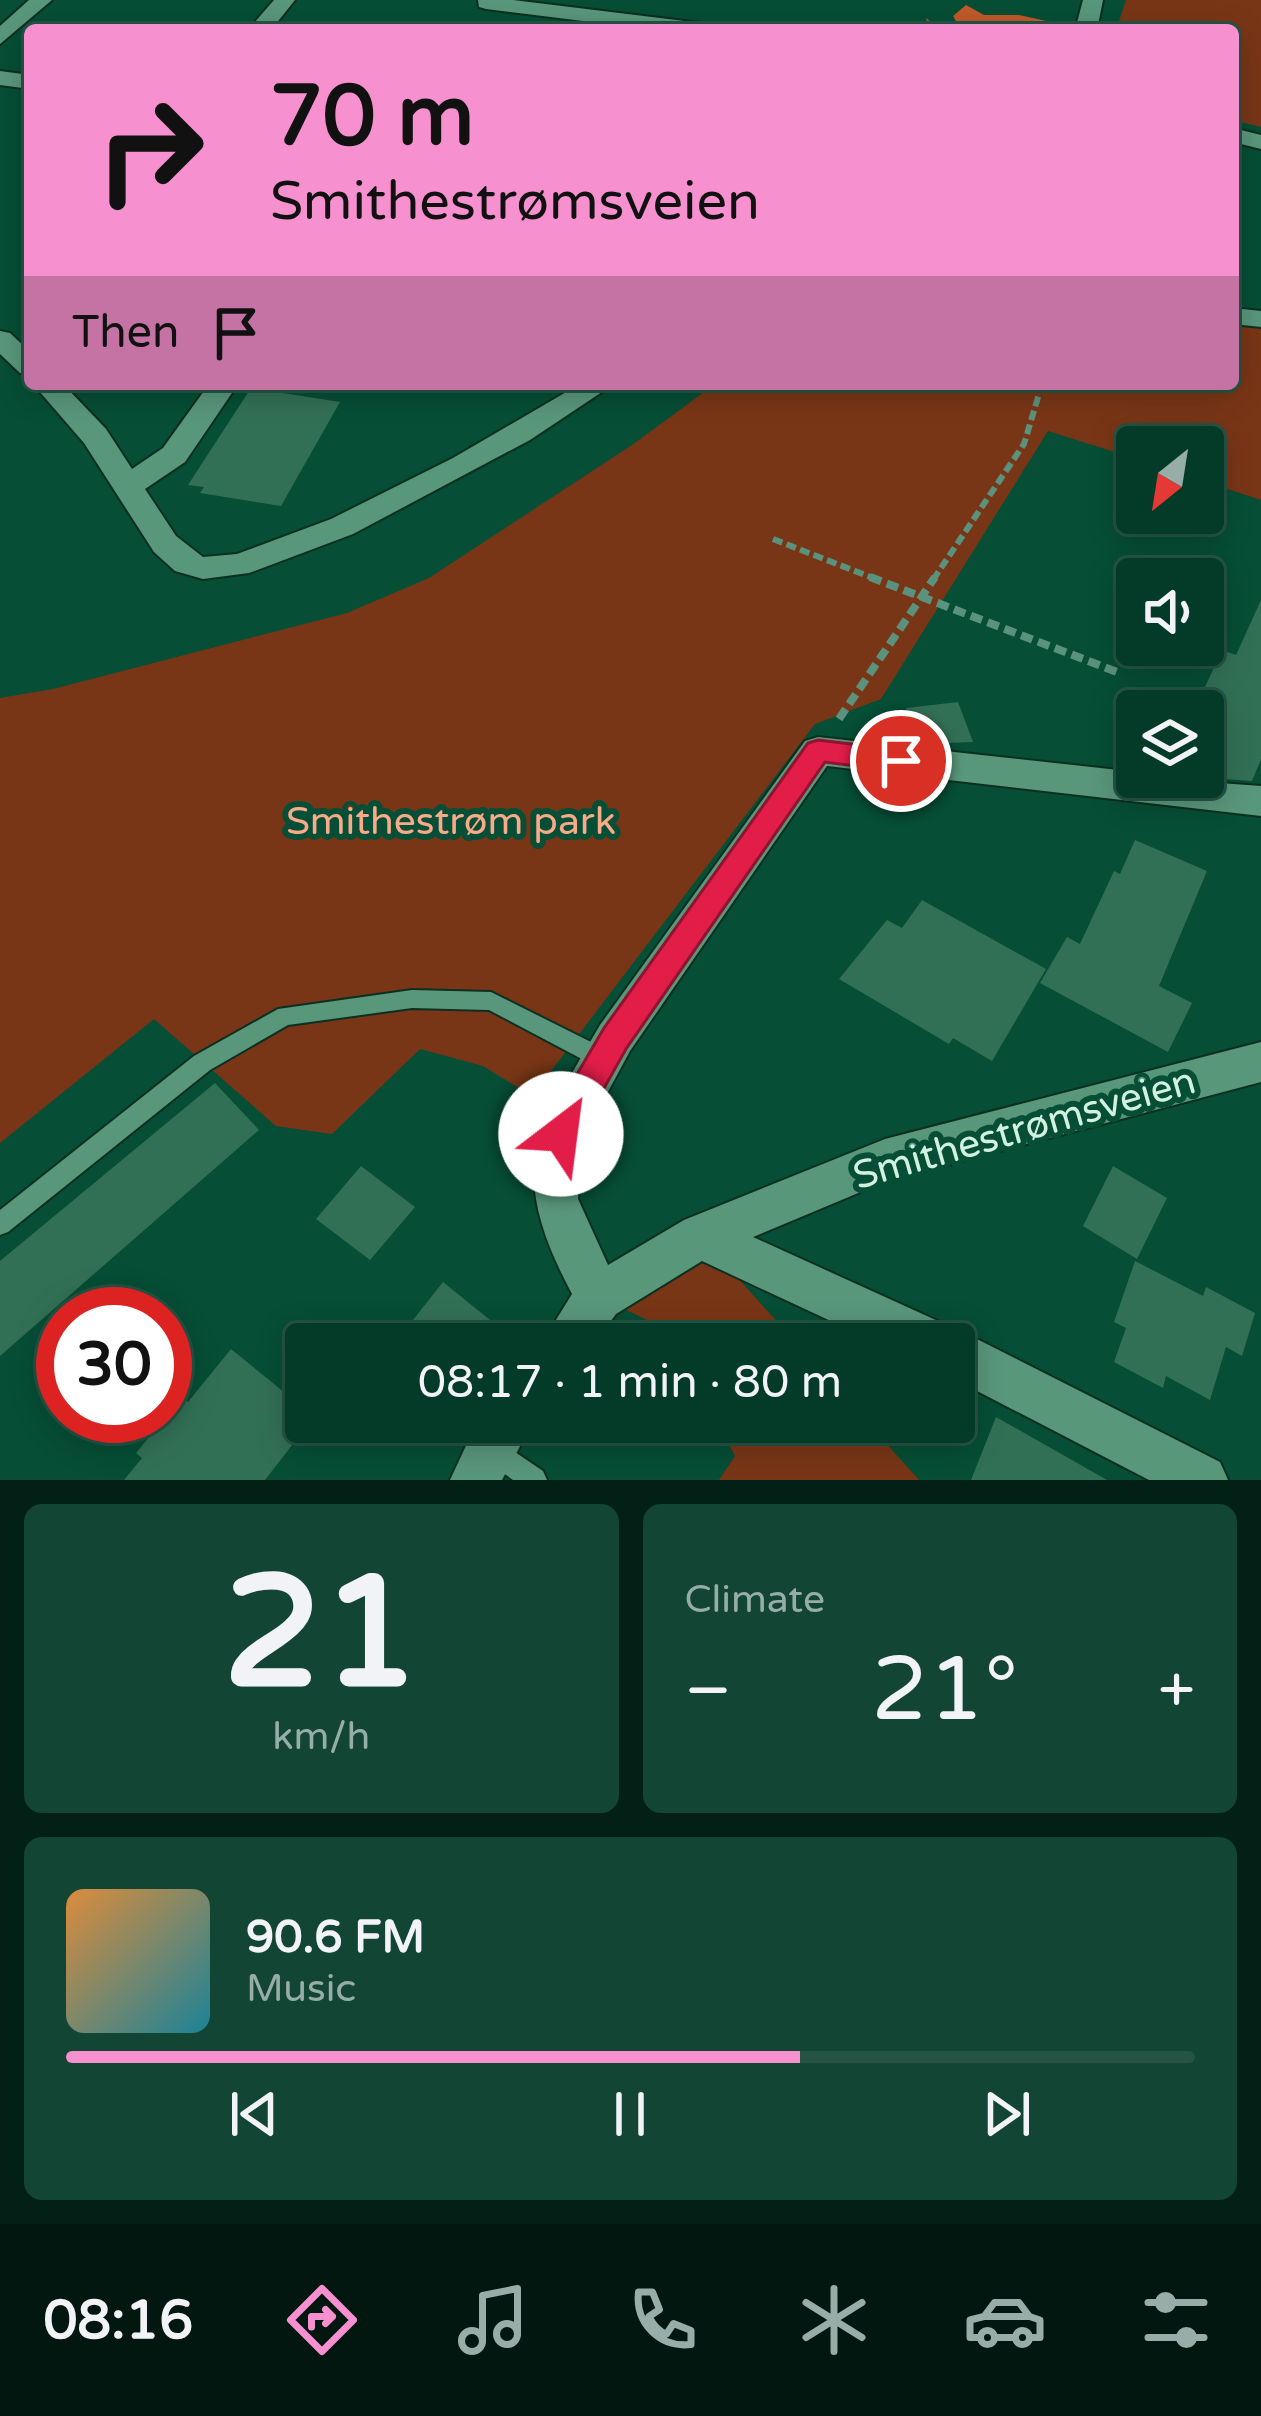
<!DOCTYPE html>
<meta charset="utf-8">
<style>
:root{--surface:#043a28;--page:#124534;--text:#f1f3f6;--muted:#97ada8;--line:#255445;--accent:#f790ce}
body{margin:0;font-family:"Varela Round",sans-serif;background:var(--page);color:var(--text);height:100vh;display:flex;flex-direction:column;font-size:45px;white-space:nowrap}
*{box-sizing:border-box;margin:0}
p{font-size:39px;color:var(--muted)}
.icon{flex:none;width:66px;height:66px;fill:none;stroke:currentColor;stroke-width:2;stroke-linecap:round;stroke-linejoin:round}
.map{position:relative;height:1480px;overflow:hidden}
.side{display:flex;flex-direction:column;gap:24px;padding:24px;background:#022016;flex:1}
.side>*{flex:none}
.top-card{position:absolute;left:24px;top:24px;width:1215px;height:366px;border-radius:12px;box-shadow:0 6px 30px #0003,0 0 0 3px var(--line);background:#f790ce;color:#111;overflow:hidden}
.needle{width:78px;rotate:210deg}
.controls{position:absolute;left:1116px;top:426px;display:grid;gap:24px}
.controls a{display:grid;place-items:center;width:108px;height:108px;border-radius:12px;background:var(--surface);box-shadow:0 6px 30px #0003,0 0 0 3px var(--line);font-size:60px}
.speed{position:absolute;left:36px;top:1287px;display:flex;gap:24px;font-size:60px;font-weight:700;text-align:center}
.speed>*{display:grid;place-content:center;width:156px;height:156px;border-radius:50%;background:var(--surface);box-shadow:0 6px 30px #0003,0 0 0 3px var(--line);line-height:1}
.speed .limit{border:18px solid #d22;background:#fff;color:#111}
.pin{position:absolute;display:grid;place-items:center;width:102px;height:102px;color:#fff;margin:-51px;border:6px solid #fff;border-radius:50%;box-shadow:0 3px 12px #0007}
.me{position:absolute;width:132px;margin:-66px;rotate:30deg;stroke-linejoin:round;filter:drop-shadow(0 0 9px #0008)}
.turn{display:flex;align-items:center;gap:42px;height:252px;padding:0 48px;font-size:54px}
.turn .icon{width:156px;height:156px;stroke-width:2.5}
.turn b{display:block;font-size:84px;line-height:102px}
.then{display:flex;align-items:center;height:114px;padding:0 48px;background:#0003;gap:24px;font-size:45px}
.big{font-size:90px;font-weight:600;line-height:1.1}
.side .tile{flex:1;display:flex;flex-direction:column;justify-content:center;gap:18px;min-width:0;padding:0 42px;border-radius:18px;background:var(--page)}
.side .dial{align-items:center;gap:0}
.dial b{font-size:156px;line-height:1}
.song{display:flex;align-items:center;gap:36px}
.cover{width:144px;height:144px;border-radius:18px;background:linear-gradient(135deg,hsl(30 70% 55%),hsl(190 70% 35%))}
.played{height:12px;border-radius:6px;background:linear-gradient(90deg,var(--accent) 65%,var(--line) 65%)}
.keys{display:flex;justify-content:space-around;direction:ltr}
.heat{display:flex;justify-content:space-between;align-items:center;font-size:66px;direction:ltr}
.side .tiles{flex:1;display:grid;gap:24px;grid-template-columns:1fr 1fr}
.tile:last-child{grid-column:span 2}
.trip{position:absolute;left:285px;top:1323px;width:690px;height:120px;border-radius:12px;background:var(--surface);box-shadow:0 6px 30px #0003,0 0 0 3px var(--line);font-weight:600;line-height:120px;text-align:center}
.tab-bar{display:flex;height:192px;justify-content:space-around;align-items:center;background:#021710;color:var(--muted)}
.tab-bar .icon{width:84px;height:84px}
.tab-bar .current{color:var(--accent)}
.tab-bar b{font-size:54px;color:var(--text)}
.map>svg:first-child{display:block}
.green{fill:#793616}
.forest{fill:#c15a28}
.building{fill:#327056}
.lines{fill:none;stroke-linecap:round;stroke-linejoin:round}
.lane-casing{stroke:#0d2f21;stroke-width:4}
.street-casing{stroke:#0d2f21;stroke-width:4}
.path-far1{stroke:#5b927d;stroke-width:6;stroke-dasharray:10 4.5;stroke-linecap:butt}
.path{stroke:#5b927d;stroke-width:8;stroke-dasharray:12 6;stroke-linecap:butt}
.lane{fill:#59977b;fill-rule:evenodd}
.street{fill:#59977b;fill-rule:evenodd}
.route{fill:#e11d48;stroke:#92132f;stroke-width:3}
.labels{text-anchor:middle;stroke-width:12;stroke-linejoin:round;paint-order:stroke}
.park-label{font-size:39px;fill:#faaa88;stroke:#064e36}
.street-label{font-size:39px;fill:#d2f1e1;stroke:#064e36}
</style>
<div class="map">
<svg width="1261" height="1480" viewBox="0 0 1261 1480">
<rect width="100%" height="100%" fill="#064e36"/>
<!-- green -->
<path class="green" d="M1126 0H1261V127L1233 120V30H1116Z
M1233 324 1261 327V500L1203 481V447H1137V459L1048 431 881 699 815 724 532 1096 483 1066 420 1049 332 1134 276 1126 154 1019 0 1143V698L53 689 347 613 429 578 632 445 715 384H1233Z
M700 1236 797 1344H672L645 1319 599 1297Z
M717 1422H867L919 1480H719L735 1456Z"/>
<!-- forest -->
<path class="forest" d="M966 5 984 15H1019L1051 22 1050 30H929L926 18 938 28 959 26 953 16Z"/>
<!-- building -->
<path class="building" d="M251 388 340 402 281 506 200 493 204 487 188 485Z
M1261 600V759L1252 781 1209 778 1203 775V711H1194L1222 650 1236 655Z
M958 702 973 742 919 744 906 708Z
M1135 840 1207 871 1159 986 1192 1003 1168 1052 1040 983 1067 937 1080 944 1114 871 1120 874Z
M922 900 1046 969 992 1061 953 1038 949 1044 839 979 887 920 902 928Z
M215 1083 259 1130 0 1356V1261Z
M361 1166 415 1207 370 1260 316 1219Z
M1113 1166 1167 1198 1137 1259 1083 1226Z
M1135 1261 1203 1296 1206 1287 1255 1313 1242 1356 1226 1347 1210 1400 1166 1376 1163 1388 1114 1362 1126 1328 1114 1322Z
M443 1282 495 1324 480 1344H394Z
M231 1349 306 1410V1422H310L265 1480H124L142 1458 136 1453 183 1396 188 1402Z
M996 1417 1107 1480H971Z"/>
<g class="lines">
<defs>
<path id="lane" d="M412 990 491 992 611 1052 614 1059 611 1066 603 1069 595 1066 489 1010 412 1008 288 1025 210 1070 8 1232 0 1235V1210L194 1056 278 1009Z
M493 1437 543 1471 547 1480H513L484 1459 480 1450 484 1441Z"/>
<path id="street" d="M29 0H52L0 44V26Z
M274 0H295L271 30H248Z
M478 0H513L709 24 720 30H656L486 9 479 7Z
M1083 0H1103L1097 30H1075Z
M0 71 30 75V89L0 85Z
M1233 128 1261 135V149L1233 142Z
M1233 308 1261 311V327L1233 324Z
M0 331 10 333 30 352V376L20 373 0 354Z
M33 384H63L106 429 132 469 163 448 209 384H238L185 462 145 489 176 536 203 557 237 554 331 519 453 458 580 384H614L530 440 353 534 249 573 203 579 175 571 154 552 84 443Z
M818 737 1137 772V777L1261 786V816L827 766 630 1051 583 1138 578 1199 608 1265 684 1220 885 1139 1261 1042V1082L887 1181 753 1237 971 1336 1220 1462 1228 1480H1149L954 1379V1344H880L702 1261 616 1314 594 1344H541L572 1294C543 1239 519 1180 545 1119L600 1025 805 741Z
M477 1422H533L502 1480H450Z"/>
</defs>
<!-- lane casing -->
<use href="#lane" class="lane-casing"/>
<!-- street casing -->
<use href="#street" class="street-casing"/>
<!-- path-far1 -->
<path class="path-far1" d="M773 539 878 580
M933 580 1024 444 1042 384"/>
<!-- path -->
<path class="path" d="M870 577 1117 672
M839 719 935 577"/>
<!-- lane -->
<use href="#lane" class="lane"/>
<!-- street -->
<use href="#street" class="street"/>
</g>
<!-- route -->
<path class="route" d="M818 740 901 750 915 761 901 772 825 762 626 1049 572 1145 561 1150 549 1145 544 1134 549 1122 604 1028 808 743Z"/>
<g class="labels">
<!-- park labels -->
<g class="park-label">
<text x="451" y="834">Smithestrøm park</text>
</g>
<!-- street labels -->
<g class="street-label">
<text transform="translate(1024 1127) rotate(-16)" y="14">Smithestrømsveien</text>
</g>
</g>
</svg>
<div class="controls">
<a><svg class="needle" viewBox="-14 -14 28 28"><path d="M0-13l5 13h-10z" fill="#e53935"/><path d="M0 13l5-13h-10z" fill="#97ada8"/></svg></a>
<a><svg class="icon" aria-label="sound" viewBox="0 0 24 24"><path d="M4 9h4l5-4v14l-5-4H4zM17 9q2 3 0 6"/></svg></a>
<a><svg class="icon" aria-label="layers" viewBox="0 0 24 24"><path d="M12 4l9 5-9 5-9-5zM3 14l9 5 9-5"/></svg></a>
</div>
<div class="speed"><div class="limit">30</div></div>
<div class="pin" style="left:901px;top:761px;background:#d93025"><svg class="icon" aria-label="arrive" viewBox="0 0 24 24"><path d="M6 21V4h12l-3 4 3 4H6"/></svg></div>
<svg class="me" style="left:561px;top:1134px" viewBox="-20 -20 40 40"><circle r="19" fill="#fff"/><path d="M0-13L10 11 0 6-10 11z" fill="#e11d48"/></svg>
<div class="trip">08:17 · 1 min · 80 m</div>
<div class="top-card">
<div class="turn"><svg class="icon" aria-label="right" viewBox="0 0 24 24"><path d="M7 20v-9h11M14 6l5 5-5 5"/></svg><div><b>70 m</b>Smithestrømsveien</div></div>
<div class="then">Then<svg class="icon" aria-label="arrive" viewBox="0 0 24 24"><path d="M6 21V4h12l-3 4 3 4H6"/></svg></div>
</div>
</div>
<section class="side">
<div class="tiles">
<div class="tile dial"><b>21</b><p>km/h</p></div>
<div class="tile"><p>Climate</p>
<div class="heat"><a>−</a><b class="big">21°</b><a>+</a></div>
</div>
<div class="tile">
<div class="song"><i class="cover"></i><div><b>90.6 FM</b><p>Music</p></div></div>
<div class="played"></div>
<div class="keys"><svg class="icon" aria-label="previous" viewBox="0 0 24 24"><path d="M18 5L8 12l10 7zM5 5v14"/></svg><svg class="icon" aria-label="pause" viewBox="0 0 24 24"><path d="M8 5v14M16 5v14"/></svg><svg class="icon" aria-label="next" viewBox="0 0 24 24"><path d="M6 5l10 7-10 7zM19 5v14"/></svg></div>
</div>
</div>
</section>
<nav class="tab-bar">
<b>08:16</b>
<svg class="icon current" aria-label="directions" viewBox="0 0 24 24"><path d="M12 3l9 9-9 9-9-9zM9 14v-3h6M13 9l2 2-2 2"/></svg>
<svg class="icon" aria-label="music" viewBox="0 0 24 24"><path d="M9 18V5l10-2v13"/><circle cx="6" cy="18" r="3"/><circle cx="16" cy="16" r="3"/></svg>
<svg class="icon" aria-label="phone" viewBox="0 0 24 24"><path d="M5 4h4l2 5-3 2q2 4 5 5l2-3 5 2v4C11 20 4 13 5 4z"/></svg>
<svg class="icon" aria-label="climate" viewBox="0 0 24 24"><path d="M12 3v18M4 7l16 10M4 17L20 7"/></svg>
<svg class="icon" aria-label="car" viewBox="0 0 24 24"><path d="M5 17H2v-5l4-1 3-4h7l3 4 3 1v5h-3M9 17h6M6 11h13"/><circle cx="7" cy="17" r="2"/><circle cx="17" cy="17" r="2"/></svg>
<svg class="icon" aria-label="filters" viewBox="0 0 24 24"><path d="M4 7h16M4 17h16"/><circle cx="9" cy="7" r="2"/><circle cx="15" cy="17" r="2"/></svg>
</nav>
